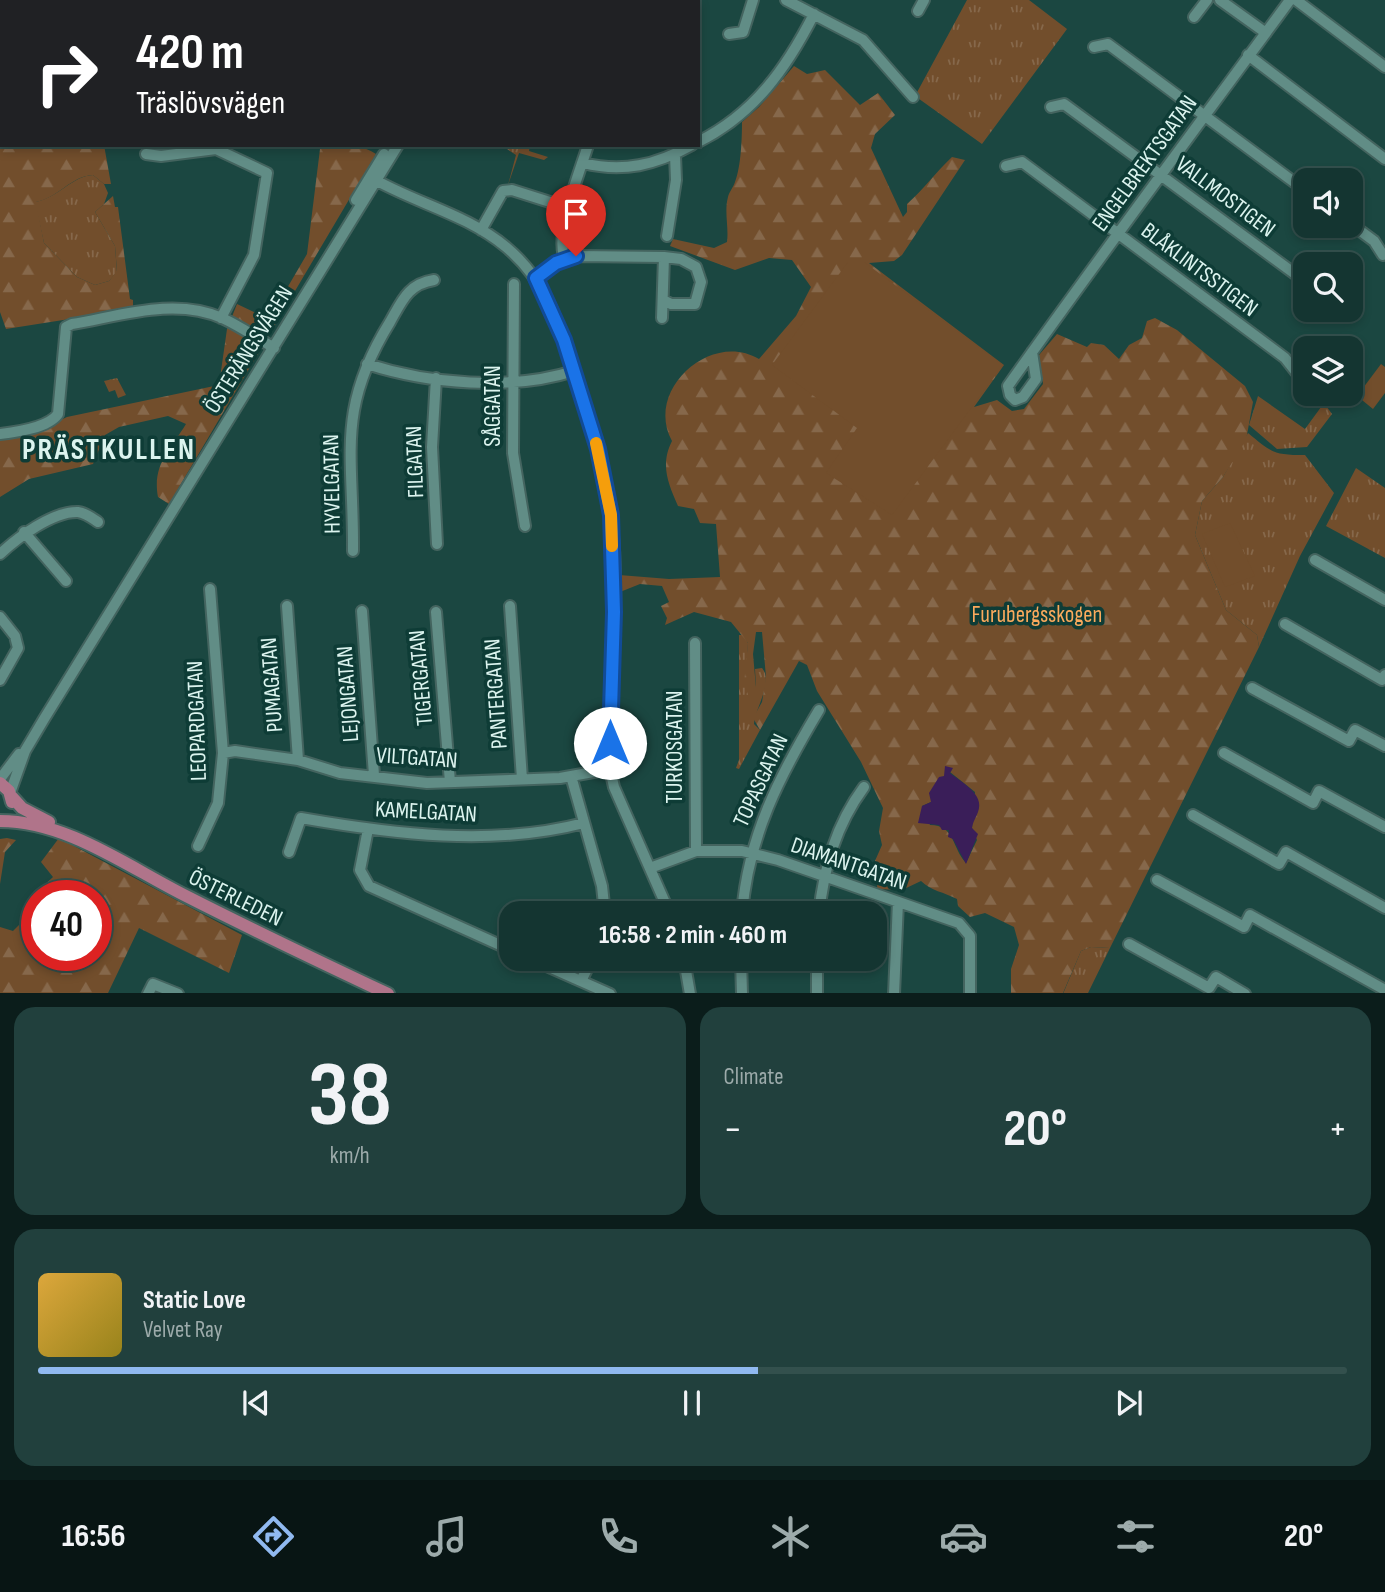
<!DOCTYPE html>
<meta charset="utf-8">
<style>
:root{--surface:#143531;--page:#21403d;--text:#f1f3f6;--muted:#9dabab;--line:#33504d;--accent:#90b9f0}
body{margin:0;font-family:"Sofia Sans Condensed",sans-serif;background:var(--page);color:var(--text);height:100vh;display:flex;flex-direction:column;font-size:26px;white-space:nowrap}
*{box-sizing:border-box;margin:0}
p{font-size:23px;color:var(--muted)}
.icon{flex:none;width:38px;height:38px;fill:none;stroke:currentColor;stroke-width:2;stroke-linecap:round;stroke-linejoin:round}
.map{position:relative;height:993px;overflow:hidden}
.drawer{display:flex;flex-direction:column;gap:14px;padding:14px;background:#0b1d1b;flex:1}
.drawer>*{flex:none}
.hud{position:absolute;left:0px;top:0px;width:700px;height:147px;box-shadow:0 4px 10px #0003,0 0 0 2px var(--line);background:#202124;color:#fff;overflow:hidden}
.controls{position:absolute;left:1293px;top:168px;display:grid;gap:14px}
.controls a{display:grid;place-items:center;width:70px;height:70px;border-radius:14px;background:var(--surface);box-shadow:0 4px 10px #0003,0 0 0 2px var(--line);font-size:35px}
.speed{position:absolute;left:21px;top:880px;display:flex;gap:14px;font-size:35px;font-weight:700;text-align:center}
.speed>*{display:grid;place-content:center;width:91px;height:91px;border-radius:50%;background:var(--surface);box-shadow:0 4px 10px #0003,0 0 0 2px var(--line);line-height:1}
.speed .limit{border:10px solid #d22;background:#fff;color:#111}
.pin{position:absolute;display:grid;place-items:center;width:60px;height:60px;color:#fff;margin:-72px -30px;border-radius:50% 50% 50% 0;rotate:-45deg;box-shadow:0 0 7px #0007}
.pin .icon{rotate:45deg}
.me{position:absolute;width:77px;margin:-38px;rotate:0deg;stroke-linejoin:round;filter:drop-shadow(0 0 5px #0008)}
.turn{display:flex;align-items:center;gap:24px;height:147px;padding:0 21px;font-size:32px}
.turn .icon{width:91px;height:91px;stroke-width:2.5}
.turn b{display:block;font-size:49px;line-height:60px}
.big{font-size:52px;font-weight:700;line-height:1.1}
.drawer .tile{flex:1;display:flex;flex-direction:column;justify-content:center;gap:10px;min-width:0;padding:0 24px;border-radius:21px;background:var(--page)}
.drawer .dial{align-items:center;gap:0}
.dial b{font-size:91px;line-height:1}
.song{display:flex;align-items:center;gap:21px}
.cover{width:84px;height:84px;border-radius:10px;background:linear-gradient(135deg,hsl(40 70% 55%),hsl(50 70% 35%))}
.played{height:7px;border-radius:4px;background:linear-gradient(90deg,var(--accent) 55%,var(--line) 55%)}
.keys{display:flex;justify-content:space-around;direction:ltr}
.heat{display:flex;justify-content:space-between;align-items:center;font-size:38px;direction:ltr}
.drawer .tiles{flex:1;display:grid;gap:14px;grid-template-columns:1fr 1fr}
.tile:last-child{grid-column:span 2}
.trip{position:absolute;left:499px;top:901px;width:388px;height:70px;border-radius:21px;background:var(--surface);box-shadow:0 4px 10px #0003,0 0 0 2px var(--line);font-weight:700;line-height:70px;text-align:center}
.dock{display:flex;height:112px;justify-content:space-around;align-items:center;background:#081514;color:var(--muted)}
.dock .icon{width:49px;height:49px}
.dock .selected{color:var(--accent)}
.dock b{font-size:32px;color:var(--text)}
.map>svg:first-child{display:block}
.grass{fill:url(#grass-tufts)}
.forest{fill:url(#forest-firs);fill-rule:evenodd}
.pitch{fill:#724e2c}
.water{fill:#3a1e59}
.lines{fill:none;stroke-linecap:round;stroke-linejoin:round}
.minor-casing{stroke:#44645f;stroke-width:14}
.major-casing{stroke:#44645f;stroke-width:16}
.minor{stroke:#618d86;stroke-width:10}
.major{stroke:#b0748a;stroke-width:12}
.route-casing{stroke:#114b97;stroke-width:18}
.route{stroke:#1a73e8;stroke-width:12}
.slow{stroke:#f59e0b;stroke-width:12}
.labels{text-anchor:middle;stroke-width:7;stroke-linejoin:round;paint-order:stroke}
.street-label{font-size:23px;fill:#dcf4ef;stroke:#0e3c36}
.park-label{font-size:23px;fill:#faaa5d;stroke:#0e3c36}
.district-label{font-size:30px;font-weight:bold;letter-spacing:2px;fill:#dcf4ef;stroke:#0e3c36}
</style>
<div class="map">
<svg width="1385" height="994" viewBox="0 0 1385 994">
<defs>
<pattern id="grass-tufts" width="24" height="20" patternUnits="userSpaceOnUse" patternTransform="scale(1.75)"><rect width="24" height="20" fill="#724e2c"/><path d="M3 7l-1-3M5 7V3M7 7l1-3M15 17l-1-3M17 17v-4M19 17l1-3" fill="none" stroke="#86684b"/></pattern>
<pattern id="forest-firs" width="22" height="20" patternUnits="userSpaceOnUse" patternTransform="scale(1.75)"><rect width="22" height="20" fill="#724e2c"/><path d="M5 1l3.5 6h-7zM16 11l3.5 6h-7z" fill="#86684b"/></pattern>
</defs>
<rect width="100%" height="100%" fill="#1b4741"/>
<!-- grass -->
<path class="grass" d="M967 0H1029L1067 29 982 144 915 96Z
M501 145H530L529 151 548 157 544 160 519 153 508 185 516 155Z
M93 175 104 184 108 193 104 204 95 212 115 246 117 272 109 281 95 285 77 277 44 243 35 202C58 198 72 176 93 175Z
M117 378 126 395 118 398 115 390 109 392 104 381Z
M1258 396 1305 429 1324 403 1332 414 1307 447 1277 449 1249 425Z
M1248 433C1271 452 1273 455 1305 455L1334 493 1300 556 1259 647 1257 635 1226 610 1195 535 1202 501 1223 477Z
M1356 468 1385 488V558L1326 526Z
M739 635H743L748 643 747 663 756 688 755 669 762 668C774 682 755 708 754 724L760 730 739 769 736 768 739 760Z
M1091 947 1110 948 1088 993 1063 994 1081 951Z"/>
<!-- forest -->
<path class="forest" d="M0 0H472L2 2V145H104L111 184H104L93 175C71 176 58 198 36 202L44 243 77 277 95 285 109 281 117 271 115 246 95 212 113 196 115 207H118L130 299 133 300V309L6 329 0 312Z
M794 66 807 74 825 70 860 105 878 93 895 115 875 134 871 148 903 217 907 212V204C924 189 936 172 952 157L965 160 902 255 894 261 869 263 1004 365 974 407 997 400 1012 411 1024 409 1043 384 1039 355 1057 334 1087 347 1091 343 1104 345 1119 359 1129 345 1142 338 1147 321 1155 318 1177 330 1245 386 1253 402 1246 440 1223 477 1202 501 1195 535 1226 610 1257 635 1259 647 1110 948 1091 947 1081 951 1063 993H1011V969L1019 945 1014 927 985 913 970 917 958 906 957 899C944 892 931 891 921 881L902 890 877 889 878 876 871 870 882 845 879 831 883 808 861 762 817 691 807 665 799 661 760 730 753 718 762 702 766 677 762 632H756L753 654 756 688 749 697 744 684 748 643 731 622 694 612 665 625 667 618 661 606 669 602 662 586 640 584 620 592 619 575 669 579 720 577 716 524 700 523 694 509 678 506C668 483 660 465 672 441 644 390 711 330 759 359L796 316 811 287 792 260 769 258 735 270 670 246 673 239 714 248 727 242C729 227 724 212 728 197 729 192 733 188 735 182 741 167 742 138 742 122L759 107ZM953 769 950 772 975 792 972 828 977 840 966 863C952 848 955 825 930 825L922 806 931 802 945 776Z
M314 145C334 145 360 143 376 154L169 504 158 497C152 465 170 450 186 424L168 416 119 427 105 435 93 464 29 479 0 497V437L26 436 67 417 219 385 227 329 237 304 269 319 307 254 320 149Z
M7 838 16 840 5 852 0 884V839Z
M59 838 242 935 229 973 139 928 108 993 0 994V927L13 931 37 907V956H96V896L37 897 35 894 53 877 41 862Z"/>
<!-- pitch -->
<path class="pitch" d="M848 262H864L1003 365 892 515 826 473 857 428 772 365Z
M1381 364 1385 367V393L1373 409 1357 396Z
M1230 523 1255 576 1225 587 1202 534Z"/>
<!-- water -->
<path class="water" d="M945 766 953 768 950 773C962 783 985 794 978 812 976 818 973 821 972 828L978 834 966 864 953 839 948 837 949 830H942L939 825 918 823 922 806 931 802 929 793 939 777 944 776Z"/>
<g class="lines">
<defs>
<path id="minor" d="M786 0 863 40 913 97
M1220 0 1266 33
M1296 0 1385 67
M485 2 486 0
M634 2V0
M918 11 924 0
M1194 17 1207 0
M729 34 743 32 753 0
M1094 47 1108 44 1306 191
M1248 55 1385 159
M1051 107 1064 104 1306 282
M698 142C754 114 786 69 814 14
M146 154 161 156 216 149 267 173 254 255 221 318
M583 163C623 173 656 165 692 145
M1006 166 1022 162 1285 358 1296 372
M370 177C414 203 467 214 506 247 546 280 559 324 574 371 589 418 605 465 611 515 621 598 610 685 610 769L614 787 670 914
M356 200 384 154
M1351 224 1374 241 1383 255
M481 230 503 191 512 190 553 203
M667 236 676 180 675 155
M565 259 576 256 664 257 662 318
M536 278 565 259C554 234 580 172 588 145
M514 284 513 453 525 526
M663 300 671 304H695L701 282 696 267 681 259 664 257
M1336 310 1339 313
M1032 352 1036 379 1023 397 1015 400 1010 395 1008 386C1100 256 1196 128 1290 0
M367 364C429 384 511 391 574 371
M436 378 432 447 437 544
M0 434C17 432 48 428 58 414L66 327 72 324C120 316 175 297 222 318 240 326 257 338 274 348
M24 532 66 581
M353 551C354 455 335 411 390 322 402 301 408 284 434 280
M0 554C17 538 53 511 78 512 86 513 92 518 98 522
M1315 560 1385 600
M287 606 298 760
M510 606 522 779
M362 611 374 775
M436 612 450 782
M0 617 15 636 18 648 0 680
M1285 624 1382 680 1385 675
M695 643 696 851
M1252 688 1349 741 1355 730 1385 746
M223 753 235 751 298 760 340 773 427 783 560 778 610 769
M1224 753 1313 803 1319 791 1385 827
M571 776 602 886 605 914
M0 779 19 754
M10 793 25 751 44 719 398 145
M1193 815 1279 864 1286 852 1385 908
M368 829 360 870 369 886 511 950
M198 846 218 803 223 753 210 589
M289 852 301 818C393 834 492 847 584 823
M650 868 696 851H742L778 860 959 923 970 936V994
M1157 880 1244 927 1250 915 1385 990
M742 914C748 836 780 775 819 710
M819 914C824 867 836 825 864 787
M1129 944 1209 988 1216 977 1245 994
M531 959 610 994
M684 959 690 994
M741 959 742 994
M581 981 592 959
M148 994 153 984 178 994
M817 994V959
M894 994 898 902"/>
<path id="major" d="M0 783 9 791 12 802
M12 797 22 808 49 822
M0 821C67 821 128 867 186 896 253 930 320 962 388 994"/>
</defs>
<!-- minor casing -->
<use href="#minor" class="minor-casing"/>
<!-- major casing -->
<use href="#major" class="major-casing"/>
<!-- minor -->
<use href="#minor" class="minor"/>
<!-- major -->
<use href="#major" class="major"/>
</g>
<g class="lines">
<defs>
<path id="route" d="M576 256 556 263 536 278 564 340 598 449 611 515 614 612 610 743"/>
</defs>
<!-- route casing -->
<use href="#route" class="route-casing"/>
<!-- route -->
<use href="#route" class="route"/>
<!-- slow -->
<path class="slow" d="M596 443 611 515 612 546"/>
</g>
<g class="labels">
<!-- street labels -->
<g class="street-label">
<text transform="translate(1144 163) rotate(-54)" y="8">ENGELBREKTSGATAN</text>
<text transform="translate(1226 196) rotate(37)" y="8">VALLMOSTIGEN</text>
<text transform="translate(1200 269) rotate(37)" y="8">BLÅKLINTSSTIGEN</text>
<text transform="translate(248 349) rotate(-58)" y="8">ÖSTERÄNGSVÄGEN</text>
<text transform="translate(492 406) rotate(-90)" y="8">SÅGGATAN</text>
<text transform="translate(414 462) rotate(-92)" y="8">FILGATAN</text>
<text transform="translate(331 484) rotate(-91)" y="8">HYVELGATAN</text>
<text transform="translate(420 678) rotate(-95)" y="8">TIGERGATAN</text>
<text transform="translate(271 685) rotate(-94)" y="8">PUMAGATAN</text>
<text transform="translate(347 694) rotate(-94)" y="8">LEJONGATAN</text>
<text transform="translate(495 694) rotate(-94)" y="8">PANTERGATAN</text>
<text transform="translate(196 721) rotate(-92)" y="8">LEOPARDGATAN</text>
<text transform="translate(674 747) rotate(-90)" y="8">TURKOSGATAN</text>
<text transform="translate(417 757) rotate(4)" y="8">VILTGATAN</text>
<text transform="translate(760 780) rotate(-65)" y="8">TOPASGATAN</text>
<text transform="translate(426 811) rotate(3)" y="8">KAMELGATAN</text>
<text transform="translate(849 863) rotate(19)" y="8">DIAMANTGATAN</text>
<text transform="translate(236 897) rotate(26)" y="8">ÖSTERLEDEN</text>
</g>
<!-- park labels -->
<g class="park-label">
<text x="1037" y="622">Furubergsskogen</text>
</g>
<!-- district labels -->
<g class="district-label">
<text x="109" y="459">PRÄSTKULLEN</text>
</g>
</g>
</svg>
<div class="controls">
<a><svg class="icon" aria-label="sound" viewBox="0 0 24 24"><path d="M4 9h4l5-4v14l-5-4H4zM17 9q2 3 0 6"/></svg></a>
<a><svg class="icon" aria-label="search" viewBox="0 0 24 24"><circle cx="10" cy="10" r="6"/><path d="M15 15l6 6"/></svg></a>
<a><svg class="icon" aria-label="layers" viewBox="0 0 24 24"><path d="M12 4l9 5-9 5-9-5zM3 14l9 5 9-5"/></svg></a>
</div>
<div class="speed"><div class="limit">40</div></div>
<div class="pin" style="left:576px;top:256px;background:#d93025"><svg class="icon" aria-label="arrive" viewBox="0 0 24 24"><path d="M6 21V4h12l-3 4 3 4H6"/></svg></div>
<svg class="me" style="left:610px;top:743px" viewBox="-20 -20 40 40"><circle r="19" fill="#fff"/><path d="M0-13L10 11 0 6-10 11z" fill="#1a73e8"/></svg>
<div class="trip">16:58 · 2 min · 460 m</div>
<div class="hud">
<div class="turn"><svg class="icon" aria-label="right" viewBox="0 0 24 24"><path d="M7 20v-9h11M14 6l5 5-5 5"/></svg><div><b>420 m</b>Träslövsvägen</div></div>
</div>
</div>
<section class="drawer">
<div class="tiles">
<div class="tile dial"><b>38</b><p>km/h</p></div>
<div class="tile"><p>Climate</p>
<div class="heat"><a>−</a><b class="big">20°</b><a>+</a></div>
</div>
<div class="tile">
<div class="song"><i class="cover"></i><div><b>Static Love</b><p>Velvet Ray</p></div></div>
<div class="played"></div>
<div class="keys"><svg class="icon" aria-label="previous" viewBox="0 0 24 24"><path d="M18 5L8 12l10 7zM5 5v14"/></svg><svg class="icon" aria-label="pause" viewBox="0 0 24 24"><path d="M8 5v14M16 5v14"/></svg><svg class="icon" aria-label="next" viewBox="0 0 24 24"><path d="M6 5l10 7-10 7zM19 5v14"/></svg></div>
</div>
</div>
</section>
<nav class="dock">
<b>16:56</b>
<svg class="icon selected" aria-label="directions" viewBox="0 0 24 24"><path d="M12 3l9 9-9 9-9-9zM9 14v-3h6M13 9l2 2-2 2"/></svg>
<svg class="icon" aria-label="music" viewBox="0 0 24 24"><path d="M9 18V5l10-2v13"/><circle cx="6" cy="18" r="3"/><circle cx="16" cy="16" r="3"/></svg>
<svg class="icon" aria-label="phone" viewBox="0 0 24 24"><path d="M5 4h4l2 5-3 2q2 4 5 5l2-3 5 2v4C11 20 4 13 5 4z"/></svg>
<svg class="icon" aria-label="climate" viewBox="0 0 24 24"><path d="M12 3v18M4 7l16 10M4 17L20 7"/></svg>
<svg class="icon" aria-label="car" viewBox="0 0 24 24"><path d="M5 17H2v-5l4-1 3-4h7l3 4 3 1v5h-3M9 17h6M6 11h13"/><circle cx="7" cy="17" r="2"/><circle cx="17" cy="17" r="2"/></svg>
<svg class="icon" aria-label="filters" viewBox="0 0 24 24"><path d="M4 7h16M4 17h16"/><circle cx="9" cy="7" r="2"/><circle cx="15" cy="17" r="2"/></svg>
<b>20°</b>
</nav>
